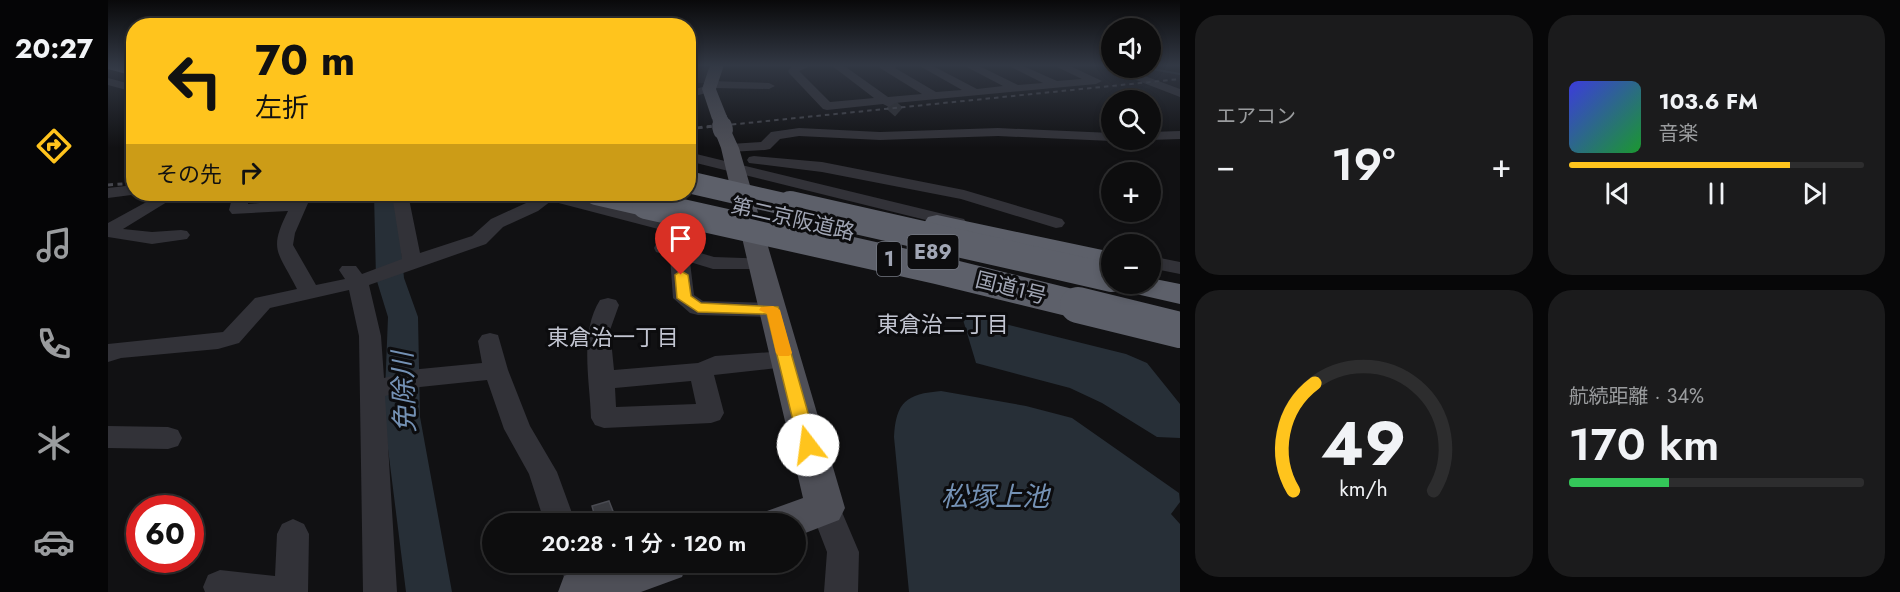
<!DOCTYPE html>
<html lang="ja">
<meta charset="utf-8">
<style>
:root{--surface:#0d0d0e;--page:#1b1b1c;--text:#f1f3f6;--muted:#9a9c9e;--line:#2d2d2e;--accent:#ffc41d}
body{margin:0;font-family:Jost,"Noto Sans JP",sans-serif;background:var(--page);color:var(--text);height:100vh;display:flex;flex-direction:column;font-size:22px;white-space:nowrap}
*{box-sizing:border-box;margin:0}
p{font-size:20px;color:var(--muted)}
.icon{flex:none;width:33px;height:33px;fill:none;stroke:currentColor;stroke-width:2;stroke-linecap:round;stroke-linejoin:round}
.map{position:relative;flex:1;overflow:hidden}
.drawer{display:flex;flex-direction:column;gap:15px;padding:15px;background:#070708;width:720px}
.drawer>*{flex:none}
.guide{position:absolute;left:18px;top:18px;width:570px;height:183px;border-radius:24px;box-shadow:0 3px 9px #0003,0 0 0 2px var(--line);background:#ffc41d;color:#111;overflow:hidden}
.buttons{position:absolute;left:993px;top:18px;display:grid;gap:12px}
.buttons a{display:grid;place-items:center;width:60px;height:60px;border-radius:50%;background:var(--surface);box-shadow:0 3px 9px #0003,0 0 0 2px var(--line);font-size:30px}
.speed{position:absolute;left:18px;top:495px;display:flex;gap:12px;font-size:30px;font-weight:700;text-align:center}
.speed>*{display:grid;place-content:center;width:78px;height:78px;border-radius:50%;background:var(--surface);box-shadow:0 3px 9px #0003,0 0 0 2px var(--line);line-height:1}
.speed .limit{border:9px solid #d22;background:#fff;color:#111}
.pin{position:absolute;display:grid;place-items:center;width:51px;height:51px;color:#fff;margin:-62px -26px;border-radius:50% 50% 50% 0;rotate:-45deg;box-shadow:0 0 6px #0007}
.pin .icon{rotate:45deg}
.me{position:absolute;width:66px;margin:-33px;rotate:345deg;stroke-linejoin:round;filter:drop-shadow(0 0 4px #0008)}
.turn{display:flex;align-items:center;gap:21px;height:126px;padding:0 30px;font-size:27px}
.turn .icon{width:78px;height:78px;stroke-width:2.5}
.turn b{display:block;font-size:42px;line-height:51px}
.then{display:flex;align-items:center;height:57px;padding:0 30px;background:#0003;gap:12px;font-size:22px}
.big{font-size:45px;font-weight:600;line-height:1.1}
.drawer .tile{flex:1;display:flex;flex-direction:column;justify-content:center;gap:9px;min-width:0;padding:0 21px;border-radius:24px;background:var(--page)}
.drawer .dial{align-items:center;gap:0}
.dial svg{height:156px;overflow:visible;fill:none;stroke:var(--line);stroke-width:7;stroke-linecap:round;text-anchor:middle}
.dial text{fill:var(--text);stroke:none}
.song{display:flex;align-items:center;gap:18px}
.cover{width:72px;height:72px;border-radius:9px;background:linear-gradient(135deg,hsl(240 70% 55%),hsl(130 70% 35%))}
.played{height:6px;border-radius:3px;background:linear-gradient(90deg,var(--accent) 75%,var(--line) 75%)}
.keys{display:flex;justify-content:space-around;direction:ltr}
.heat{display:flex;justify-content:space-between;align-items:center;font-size:33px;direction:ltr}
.charge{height:9px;border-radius:4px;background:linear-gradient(90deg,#34c759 34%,var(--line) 0)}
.drawer .tiles{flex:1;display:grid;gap:15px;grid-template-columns:repeat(2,1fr)}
.trip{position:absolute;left:374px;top:513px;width:324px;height:60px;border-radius:30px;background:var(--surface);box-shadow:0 3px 9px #0003,0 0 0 2px var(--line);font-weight:600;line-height:60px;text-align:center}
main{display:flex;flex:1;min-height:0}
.dock{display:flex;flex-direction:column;width:108px;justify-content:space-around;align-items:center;background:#050506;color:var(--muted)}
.dock .icon{width:42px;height:42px}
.dock .current{color:var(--accent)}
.dock b{font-size:27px;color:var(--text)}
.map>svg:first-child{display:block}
.built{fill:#1d1d20}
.water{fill:#272f37}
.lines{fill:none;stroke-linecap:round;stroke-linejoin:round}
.stream{stroke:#272f37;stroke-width:2}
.river{fill:#272f37;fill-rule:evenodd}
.building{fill:#393a3f;stroke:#4a4b52;stroke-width:1.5}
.minor-tunnel{stroke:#2e2f33;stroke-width:12;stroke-dasharray:12 6;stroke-linecap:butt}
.minor{fill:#323238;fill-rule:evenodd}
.major{fill:#4e4f57;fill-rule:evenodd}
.highway{fill:#5d606a;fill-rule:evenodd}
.rail-far1{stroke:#45464d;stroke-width:2;stroke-dasharray:4.5 4;stroke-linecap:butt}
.rail{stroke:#45464d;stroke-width:3;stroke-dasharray:5 4.5;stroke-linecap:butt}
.major-bridge-far1{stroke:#4e4f57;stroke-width:15}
.major-bridge{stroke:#4e4f57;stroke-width:20}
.highway-bridge-far2{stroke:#5d606a;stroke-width:22}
.highway-bridge-far1{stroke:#5d606a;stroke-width:28}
.highway-bridge{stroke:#5d606a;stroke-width:36}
.route{fill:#ffc41d;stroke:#a67f13;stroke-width:1.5}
.slow{fill:#f59e0b}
.labels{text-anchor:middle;stroke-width:6;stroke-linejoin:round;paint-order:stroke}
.shield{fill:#0c0c0e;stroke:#747883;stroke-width:1.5}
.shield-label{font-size:20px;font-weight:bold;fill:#a1a6b5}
.street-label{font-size:21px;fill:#a1a6b5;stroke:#0c0c0e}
.neighbourhood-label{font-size:22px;fill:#c2c5d1;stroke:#0c0c0e}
.near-water-label{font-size:27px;font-style:italic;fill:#7491b4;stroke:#0c0c0e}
</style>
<main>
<nav class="dock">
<b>20:27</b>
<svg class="icon current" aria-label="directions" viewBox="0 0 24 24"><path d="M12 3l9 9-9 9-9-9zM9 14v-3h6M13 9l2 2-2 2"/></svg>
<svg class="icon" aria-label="music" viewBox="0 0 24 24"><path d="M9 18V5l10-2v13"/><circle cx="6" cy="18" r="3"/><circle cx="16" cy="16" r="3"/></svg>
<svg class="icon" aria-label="phone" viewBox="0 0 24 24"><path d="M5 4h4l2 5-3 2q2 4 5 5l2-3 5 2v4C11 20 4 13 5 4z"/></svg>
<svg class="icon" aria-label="climate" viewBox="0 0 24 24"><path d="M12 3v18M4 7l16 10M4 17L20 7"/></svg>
<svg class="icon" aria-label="car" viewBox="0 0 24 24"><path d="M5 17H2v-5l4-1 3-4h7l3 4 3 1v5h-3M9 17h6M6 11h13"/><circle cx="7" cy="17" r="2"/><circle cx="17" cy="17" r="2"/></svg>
</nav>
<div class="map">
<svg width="1072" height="592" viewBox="0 0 1072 592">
<rect width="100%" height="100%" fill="#111113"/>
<!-- built -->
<path class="built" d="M580 65H606L599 83H586L581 78Z"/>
<!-- water -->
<path class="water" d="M853 313 1018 354 1039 363 1072 404V438L1049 437 994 403 962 388 868 363Z
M833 391 918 406 964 418 1071 493 1072 502 1063 514 1072 524V592H801L786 437C788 402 798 394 833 391Z"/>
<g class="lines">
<!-- stream -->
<path class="stream" d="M1038 68 1072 74"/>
<!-- river -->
<path class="river" d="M266 194H288L296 278 310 317 312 417 344 592H298L276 417 280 317 268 278Z"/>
</g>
<!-- building -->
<path class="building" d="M501 501 510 524H489L484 506Z"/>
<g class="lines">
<!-- minor-tunnel -->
<path class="minor-tunnel" d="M782 104 791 112"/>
<!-- minor -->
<path class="minor" d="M685 65H704L691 71 722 102 766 98 723 65H735L780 97 814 94 772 68 771 65H791L787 68 828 92 854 90 810 65H823L869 89 895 86 855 65H869L910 85 935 83 899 65H913L949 81 974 79 945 65H960L994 81 988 84 787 103 781 107 775 104 719 110 715 109 681 73 680 71Z
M1004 65V68H1015L1072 89V97L1002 70 1001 68Z
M0 78 26 85V92L0 85Z
M602 81 661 83 667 86 661 89 606 88 605 91 580 98V91L598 86V82Z
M691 128 772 132 890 128 1004 133V140H1009L1004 141 890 136 772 140 691 136 672 139 662 149 657 150 622 152 615 148 622 144 653 142 663 132Z
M1072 131V139L1042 140H1039H1042V132Z
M580 152 856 219 859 223 856 227 850 228 580 161Z
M646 156 714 162 856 190 954 219 957 223 954 227 948 228 853 199 714 172 641 163 639 160 641 157Z
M26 185V194H31L0 198V188Z
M53 194H72L15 229 44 232 73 230 79 231 82 235 79 239 44 244 0 237V223Z
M125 194H141L140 204 185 200 188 194H204L187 233 185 245 208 285 237 279 231 270 234 266H248L254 274 294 259 284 194H300L312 253 364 236 383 219 418 203 432 194H453L560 221 563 225 560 229 554 230 443 201 430 211 395 227 378 244 261 285 273 336 276 378 312 369 374 363 370 341 374 335 382 333 390 335 400 370 422 426 449 472 468 524H437L421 474 396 429 379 380 312 387 277 396 289 592H255L251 336 241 290 162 308 131 343 110 349 13 358 0 362V344L115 332 147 298 189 289C170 251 160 251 180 211L124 214 121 210Z
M555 242 606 257 660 259 663 263 660 267 653 269H605L582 262 586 295 595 301 665 303 673 305 676 310 673 315 665 317 590 315 582 313 565 298 562 256 548 252 546 248 548 244Z
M1042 256 1072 262V274L1042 268Z
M500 298 508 300 511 305 502 330 506 370 590 363 607 356 678 351 686 353 690 359 686 365 678 367 606 375 616 413 612 420 603 423 496 428 487 425 483 418C482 381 471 333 492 300ZM583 381 588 404 508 407 507 388Z
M0 426 60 427 70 430 74 438 70 446 60 449 0 448Z
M717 494 728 498 751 552 750 592H716L719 552 702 508 706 498Z
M185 519 196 524 201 534 200 592H97L95 587 100 575 112 570 167 576 169 534 174 524Z
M451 562H484L493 592H461Z"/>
<!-- major -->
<path class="major" d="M602 65H616L608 89 620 119 612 124 604 119 594 89Z
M615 125 621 126 631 148 737 508 731 520 687 537V524H653L659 511 695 498 613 148 606 130 609 126Z
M495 562H580L574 577 533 592H450L456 576Z"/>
<!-- highway -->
<path class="highway" d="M0 65 26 66V76L0 69Z
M829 215 1004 252V270L820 229 816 223 820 217Z
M1042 278 1072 284V304L1015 291 1011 284H1042Z"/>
<!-- rail-far1 -->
<path class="rail-far1" d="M590 128 1072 79"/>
<!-- rail -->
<path class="rail" d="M580 129 605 126
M0 185 26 183"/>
<!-- major-bridge-far1 -->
<path class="major-bridge-far1" d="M612 119 614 128"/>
<!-- major-bridge -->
<path class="major-bridge" d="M614 126 615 130"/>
<!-- highway-bridge-far2 -->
<path class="highway-bridge-far2" d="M580 182 689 207
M488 194 545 207"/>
<!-- highway-bridge-far1 -->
<path class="highway-bridge-far1" d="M538 205 829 270 976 306
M682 205 1004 278"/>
<!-- highway-bridge -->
<path class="highway-bridge" d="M970 305 1072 330"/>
</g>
<!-- sky -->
<linearGradient id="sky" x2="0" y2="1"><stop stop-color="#09090a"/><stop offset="0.44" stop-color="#323844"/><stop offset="1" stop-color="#323844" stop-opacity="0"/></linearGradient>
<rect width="1072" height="148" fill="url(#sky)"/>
<!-- route -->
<path class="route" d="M573 271 580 275 583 296 593 303 670 307 709 445 706 450 700 452 694 450 691 445 659 314 590 312 569 298 567 275Z"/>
<!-- slow -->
<path class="slow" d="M665 306 672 310 684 353 681 356H671L668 353 659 314 651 310 653 307Z"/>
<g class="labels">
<!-- shield labels -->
<g class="shield">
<rect x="799.5" y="235" width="51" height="34" rx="4.5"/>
<rect x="769" y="242" width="24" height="34" rx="4.5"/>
</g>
<g class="shield-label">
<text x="825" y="259">E89</text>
<text x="781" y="266">1</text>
</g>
<!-- street labels -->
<g class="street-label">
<text transform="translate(685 219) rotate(13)" y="7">第二京阪道路</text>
<text transform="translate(903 288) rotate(14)" y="7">国道1号</text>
</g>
<!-- neighbourhood labels -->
<g class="neighbourhood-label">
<text x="835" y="332">東倉治二丁目</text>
<text x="505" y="345">東倉治一丁目</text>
</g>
<!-- near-water labels -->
<g class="near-water-label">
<text transform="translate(296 392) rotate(-92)" y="9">免除川</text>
<text x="887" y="506">松塚上池</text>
</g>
</g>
</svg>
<div class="buttons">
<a><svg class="icon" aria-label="sound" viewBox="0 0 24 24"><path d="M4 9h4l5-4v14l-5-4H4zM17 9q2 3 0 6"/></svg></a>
<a><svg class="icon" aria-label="search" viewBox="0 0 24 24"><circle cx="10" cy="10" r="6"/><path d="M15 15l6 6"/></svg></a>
<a>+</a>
<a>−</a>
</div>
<div class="speed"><div class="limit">60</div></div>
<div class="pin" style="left:573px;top:275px;background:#d93025"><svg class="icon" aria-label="arrive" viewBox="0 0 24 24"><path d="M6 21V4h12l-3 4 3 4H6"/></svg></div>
<svg class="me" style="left:700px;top:445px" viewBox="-20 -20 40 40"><circle r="19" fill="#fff"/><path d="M0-13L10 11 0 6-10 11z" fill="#ffc41d"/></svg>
<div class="trip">20:28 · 1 分 · 120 m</div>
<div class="guide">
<div class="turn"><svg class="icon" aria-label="left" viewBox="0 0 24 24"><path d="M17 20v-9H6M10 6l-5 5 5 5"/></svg><div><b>70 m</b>左折</div></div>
<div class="then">その先<svg class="icon" aria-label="right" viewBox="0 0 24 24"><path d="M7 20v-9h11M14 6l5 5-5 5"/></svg></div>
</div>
</div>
<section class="drawer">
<div class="tiles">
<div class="tile"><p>エアコン</p>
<div class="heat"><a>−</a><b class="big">19°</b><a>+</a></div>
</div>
<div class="tile">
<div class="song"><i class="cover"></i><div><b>103.6 FM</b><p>音楽</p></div></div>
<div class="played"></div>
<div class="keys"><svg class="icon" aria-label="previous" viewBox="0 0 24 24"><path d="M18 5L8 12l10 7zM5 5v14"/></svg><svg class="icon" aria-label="pause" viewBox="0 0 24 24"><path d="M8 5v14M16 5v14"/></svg><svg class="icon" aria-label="next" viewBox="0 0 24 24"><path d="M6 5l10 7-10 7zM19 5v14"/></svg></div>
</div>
<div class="tile dial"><svg viewBox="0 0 100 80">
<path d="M14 69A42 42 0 1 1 86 69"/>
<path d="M14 69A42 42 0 0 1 25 14" stroke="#ffc41d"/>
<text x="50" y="56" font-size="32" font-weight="700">49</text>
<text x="50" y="72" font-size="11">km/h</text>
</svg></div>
<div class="tile"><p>航続距離 · 34%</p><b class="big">170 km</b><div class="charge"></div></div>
</div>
</section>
</main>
